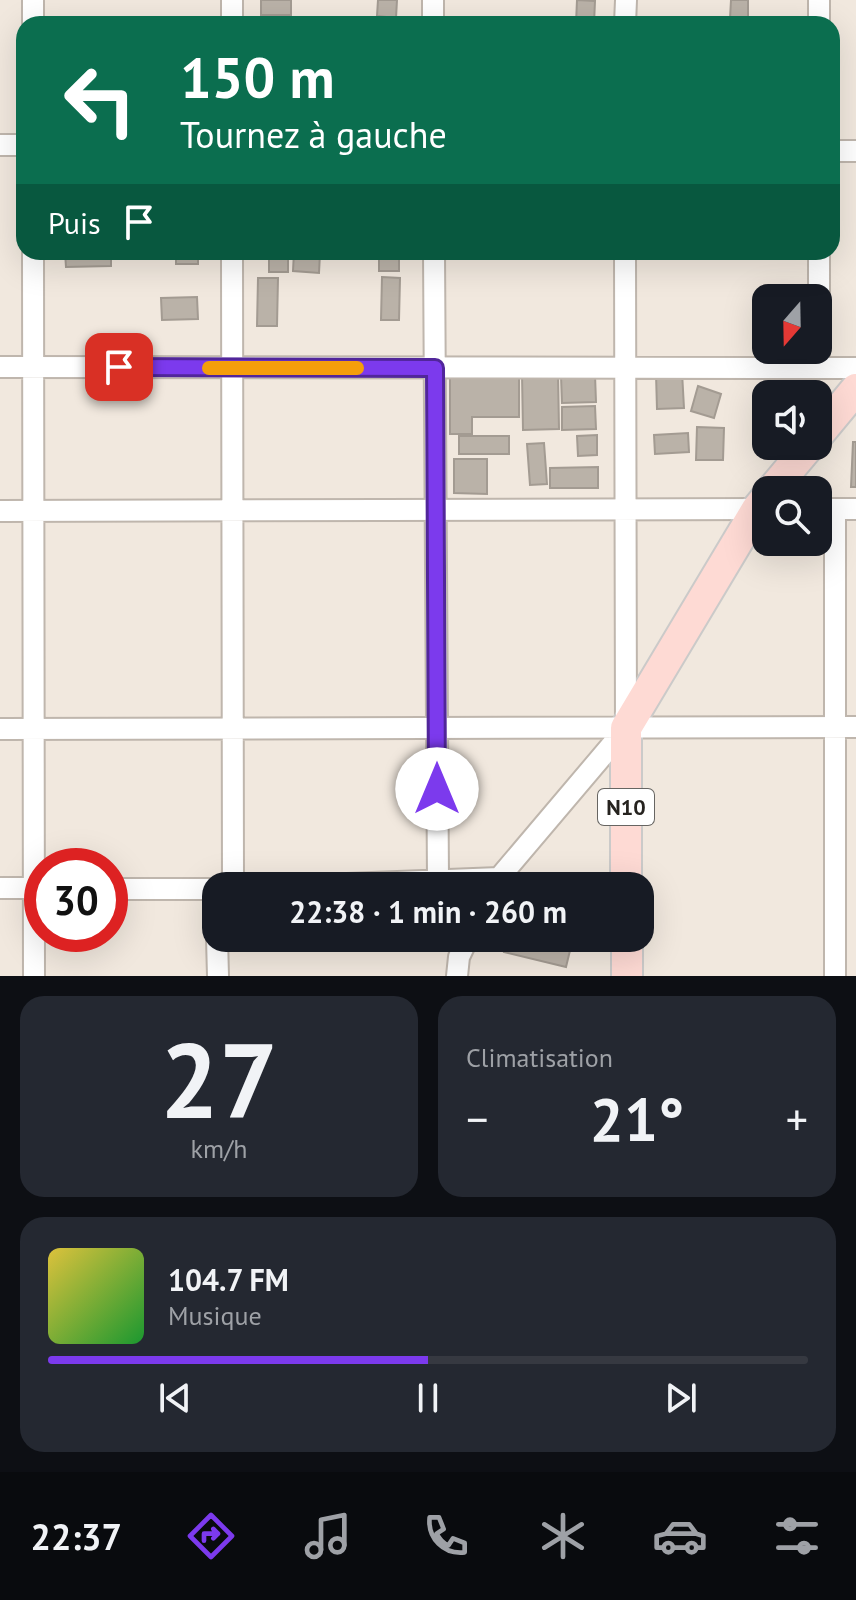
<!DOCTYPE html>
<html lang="fr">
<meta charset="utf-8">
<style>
:root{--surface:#171b24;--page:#242831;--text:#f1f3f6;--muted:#9ea1a6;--line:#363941;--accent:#7c3aed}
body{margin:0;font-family:"PT Sans",sans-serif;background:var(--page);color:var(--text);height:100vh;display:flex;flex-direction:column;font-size:30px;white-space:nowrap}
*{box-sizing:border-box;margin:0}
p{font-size:26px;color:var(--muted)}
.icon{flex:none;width:44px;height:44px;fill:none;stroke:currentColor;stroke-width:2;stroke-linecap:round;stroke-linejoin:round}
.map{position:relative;height:976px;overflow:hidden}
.drawer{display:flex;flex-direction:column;gap:20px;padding:20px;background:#0d0f14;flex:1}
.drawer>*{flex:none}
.guide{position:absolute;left:16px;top:16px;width:824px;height:244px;border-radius:24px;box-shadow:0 8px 32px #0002;background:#0b6e4f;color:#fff;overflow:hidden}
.needle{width:52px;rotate:200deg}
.fabs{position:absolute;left:752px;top:284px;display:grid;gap:16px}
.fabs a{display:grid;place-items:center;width:80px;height:80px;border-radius:16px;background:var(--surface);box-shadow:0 8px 32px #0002;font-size:40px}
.speed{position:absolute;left:24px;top:848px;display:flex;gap:16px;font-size:40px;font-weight:700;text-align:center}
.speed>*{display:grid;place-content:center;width:104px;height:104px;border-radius:50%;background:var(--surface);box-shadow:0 8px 32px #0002;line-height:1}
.speed .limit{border:12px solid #d22;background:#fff;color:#111}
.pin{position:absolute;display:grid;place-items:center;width:68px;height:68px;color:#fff;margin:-34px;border-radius:16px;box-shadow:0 4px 12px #0006}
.me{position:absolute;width:88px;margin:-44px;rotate:0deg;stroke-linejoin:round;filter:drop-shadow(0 0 6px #0008)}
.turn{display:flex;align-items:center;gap:28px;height:168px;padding:0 32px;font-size:36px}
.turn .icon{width:104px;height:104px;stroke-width:2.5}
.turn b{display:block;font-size:56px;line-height:68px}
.then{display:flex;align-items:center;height:76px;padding:0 32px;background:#0003;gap:16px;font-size:30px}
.big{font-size:60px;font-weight:600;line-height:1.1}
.drawer .widget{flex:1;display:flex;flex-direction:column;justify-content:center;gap:12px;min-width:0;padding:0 28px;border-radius:24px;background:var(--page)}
.drawer .dial{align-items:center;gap:0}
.dial b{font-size:104px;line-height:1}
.song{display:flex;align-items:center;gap:24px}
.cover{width:96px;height:96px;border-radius:12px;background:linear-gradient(135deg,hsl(50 70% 55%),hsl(130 70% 35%))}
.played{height:8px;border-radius:4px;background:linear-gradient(90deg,var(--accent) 50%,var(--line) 50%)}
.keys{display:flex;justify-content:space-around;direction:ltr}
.heat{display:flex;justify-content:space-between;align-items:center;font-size:44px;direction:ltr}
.drawer .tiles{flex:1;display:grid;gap:20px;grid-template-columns:1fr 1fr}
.widget:last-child{grid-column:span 2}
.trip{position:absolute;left:202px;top:872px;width:452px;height:80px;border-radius:24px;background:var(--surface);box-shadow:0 8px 32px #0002;font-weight:600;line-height:80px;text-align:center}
.menu{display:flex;height:128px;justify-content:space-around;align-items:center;background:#090b0e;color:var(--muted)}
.menu .icon{width:56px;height:56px}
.menu .active{color:var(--accent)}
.menu b{font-size:36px;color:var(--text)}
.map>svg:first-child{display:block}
.building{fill:#bab2a8;stroke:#a39b92;stroke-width:2}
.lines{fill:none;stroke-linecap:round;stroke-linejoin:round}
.minor-casing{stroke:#bfb6ad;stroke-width:24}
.primary-casing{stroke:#cbcac9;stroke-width:34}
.minor{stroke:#fff;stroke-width:20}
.primary{stroke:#fedad4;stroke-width:30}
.route-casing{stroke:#51269a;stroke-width:20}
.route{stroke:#7c3aed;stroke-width:14}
.slow{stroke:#f59e0b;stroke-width:14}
.labels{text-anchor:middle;stroke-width:6;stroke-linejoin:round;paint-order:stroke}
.shield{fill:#fff;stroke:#676562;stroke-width:2}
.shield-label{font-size:22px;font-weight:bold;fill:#26231f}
</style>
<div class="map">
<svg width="856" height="976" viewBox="0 0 856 976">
<rect width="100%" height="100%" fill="#f1e8de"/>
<!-- building -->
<path class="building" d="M261 0H291V15H261Z
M378 0H397L396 18 377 16Z
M577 0 595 1 594 24H576Z
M731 0H748V20L730 19Z
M65 252H111V266L66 267Z
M176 252H198V264H176Z
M294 252 320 253 319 273 293 271Z
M269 254H288V272H269Z
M379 255H399V271H379Z
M382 277 400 278 399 320H381Z
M258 278H278L277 326H257Z
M197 297 198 319 162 320 161 298Z
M682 372 684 408 657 409 656 374Z
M450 374H519V417H472V434H450Z
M522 374H558L559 429 523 430Z
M595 375 596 402 562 403 561 376Z
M698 386 721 394 714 418 691 411Z
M595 406 596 429 562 430V407Z
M697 427 724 428 723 460H696Z
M688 433 689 452 655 454 654 435Z
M597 435V455L578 456 577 436Z
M459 436H509V454H459Z
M853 442H856V487H851Z
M544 443 547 484 530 485 527 444Z
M454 459H487V494L454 493Z
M598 467V488H550V468Z
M507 938H573L566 967 504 952Z"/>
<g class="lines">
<defs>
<path id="minor" d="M433 0V24
M33 24V0
M232 24V0
M625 24 626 0
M819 24V0
M0 145H24
M832 151H856
M33 252 34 976
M232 252 233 886
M434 252 438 880
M819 252V368
M0 367 856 368
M818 509H856
M0 511 766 509
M0 729 856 727
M296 886 499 878
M495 886 499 878 626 728 625 252
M0 888H42
M110 889H216
M217 938 218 976
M457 976 459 957 468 938
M835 976V509"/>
<path id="primary" d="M818 435 856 389
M772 490 809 446
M626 886V728L757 509 766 498
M627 938V976"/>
</defs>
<!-- minor casing -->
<use href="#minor" class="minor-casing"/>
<!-- primary casing -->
<use href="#primary" class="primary-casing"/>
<!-- minor -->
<use href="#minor" class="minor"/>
<!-- primary -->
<use href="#primary" class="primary"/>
</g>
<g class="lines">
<defs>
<path id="route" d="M119 367 435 368 437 789"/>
</defs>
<!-- route casing -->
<use href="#route" class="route-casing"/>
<!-- route -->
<use href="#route" class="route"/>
<!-- slow -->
<path class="slow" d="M209 368H357"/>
</g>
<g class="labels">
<!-- shield labels -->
<rect class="shield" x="598" y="789" width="56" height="36" rx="6"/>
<g class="shield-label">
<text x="626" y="815">N10</text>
</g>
</g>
</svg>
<div class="fabs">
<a><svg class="needle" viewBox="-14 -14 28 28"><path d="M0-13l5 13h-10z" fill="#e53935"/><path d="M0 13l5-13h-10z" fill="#9ea1a6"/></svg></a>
<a><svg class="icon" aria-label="sound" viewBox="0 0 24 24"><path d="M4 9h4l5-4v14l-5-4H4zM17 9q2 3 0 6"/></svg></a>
<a><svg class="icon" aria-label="search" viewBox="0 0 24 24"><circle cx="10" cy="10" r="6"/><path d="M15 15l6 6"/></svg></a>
</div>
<div class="speed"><div class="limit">30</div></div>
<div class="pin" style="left:119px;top:367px;background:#d93025"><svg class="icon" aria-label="arrive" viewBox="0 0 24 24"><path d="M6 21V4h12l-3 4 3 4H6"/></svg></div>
<svg class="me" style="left:437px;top:789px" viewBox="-20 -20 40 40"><circle r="19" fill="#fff"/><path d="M0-13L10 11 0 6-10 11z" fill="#7c3aed"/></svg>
<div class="trip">22:38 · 1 min · 260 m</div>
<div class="guide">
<div class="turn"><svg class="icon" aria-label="left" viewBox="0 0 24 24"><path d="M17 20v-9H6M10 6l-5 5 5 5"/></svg><div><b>150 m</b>Tournez à gauche</div></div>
<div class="then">Puis<svg class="icon" aria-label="arrive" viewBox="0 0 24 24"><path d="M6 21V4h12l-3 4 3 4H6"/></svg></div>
</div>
</div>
<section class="drawer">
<div class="tiles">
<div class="widget dial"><b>27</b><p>km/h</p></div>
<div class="widget"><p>Climatisation</p>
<div class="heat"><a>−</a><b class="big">21°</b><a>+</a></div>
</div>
<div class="widget">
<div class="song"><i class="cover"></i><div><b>104.7 FM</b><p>Musique</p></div></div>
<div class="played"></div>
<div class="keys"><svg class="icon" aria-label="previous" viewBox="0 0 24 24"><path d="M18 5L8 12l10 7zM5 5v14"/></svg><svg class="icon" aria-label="pause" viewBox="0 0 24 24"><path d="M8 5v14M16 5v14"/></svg><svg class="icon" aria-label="next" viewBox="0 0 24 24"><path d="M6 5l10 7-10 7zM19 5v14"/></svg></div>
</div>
</div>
</section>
<nav class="menu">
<b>22:37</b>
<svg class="icon active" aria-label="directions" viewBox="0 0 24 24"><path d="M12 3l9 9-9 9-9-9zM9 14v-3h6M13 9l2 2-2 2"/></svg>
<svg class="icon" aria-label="music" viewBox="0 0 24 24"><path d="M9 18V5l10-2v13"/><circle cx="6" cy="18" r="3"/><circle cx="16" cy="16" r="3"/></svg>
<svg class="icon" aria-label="phone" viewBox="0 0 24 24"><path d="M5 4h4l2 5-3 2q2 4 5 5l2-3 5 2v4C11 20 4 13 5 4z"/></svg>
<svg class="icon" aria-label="climate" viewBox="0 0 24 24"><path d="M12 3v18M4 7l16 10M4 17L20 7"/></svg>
<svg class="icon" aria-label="car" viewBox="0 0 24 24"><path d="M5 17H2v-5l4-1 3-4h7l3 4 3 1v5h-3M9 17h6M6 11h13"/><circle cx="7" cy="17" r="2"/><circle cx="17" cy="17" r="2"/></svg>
<svg class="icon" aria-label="filters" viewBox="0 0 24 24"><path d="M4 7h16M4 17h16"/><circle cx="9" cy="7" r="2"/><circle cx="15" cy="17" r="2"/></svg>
</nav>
